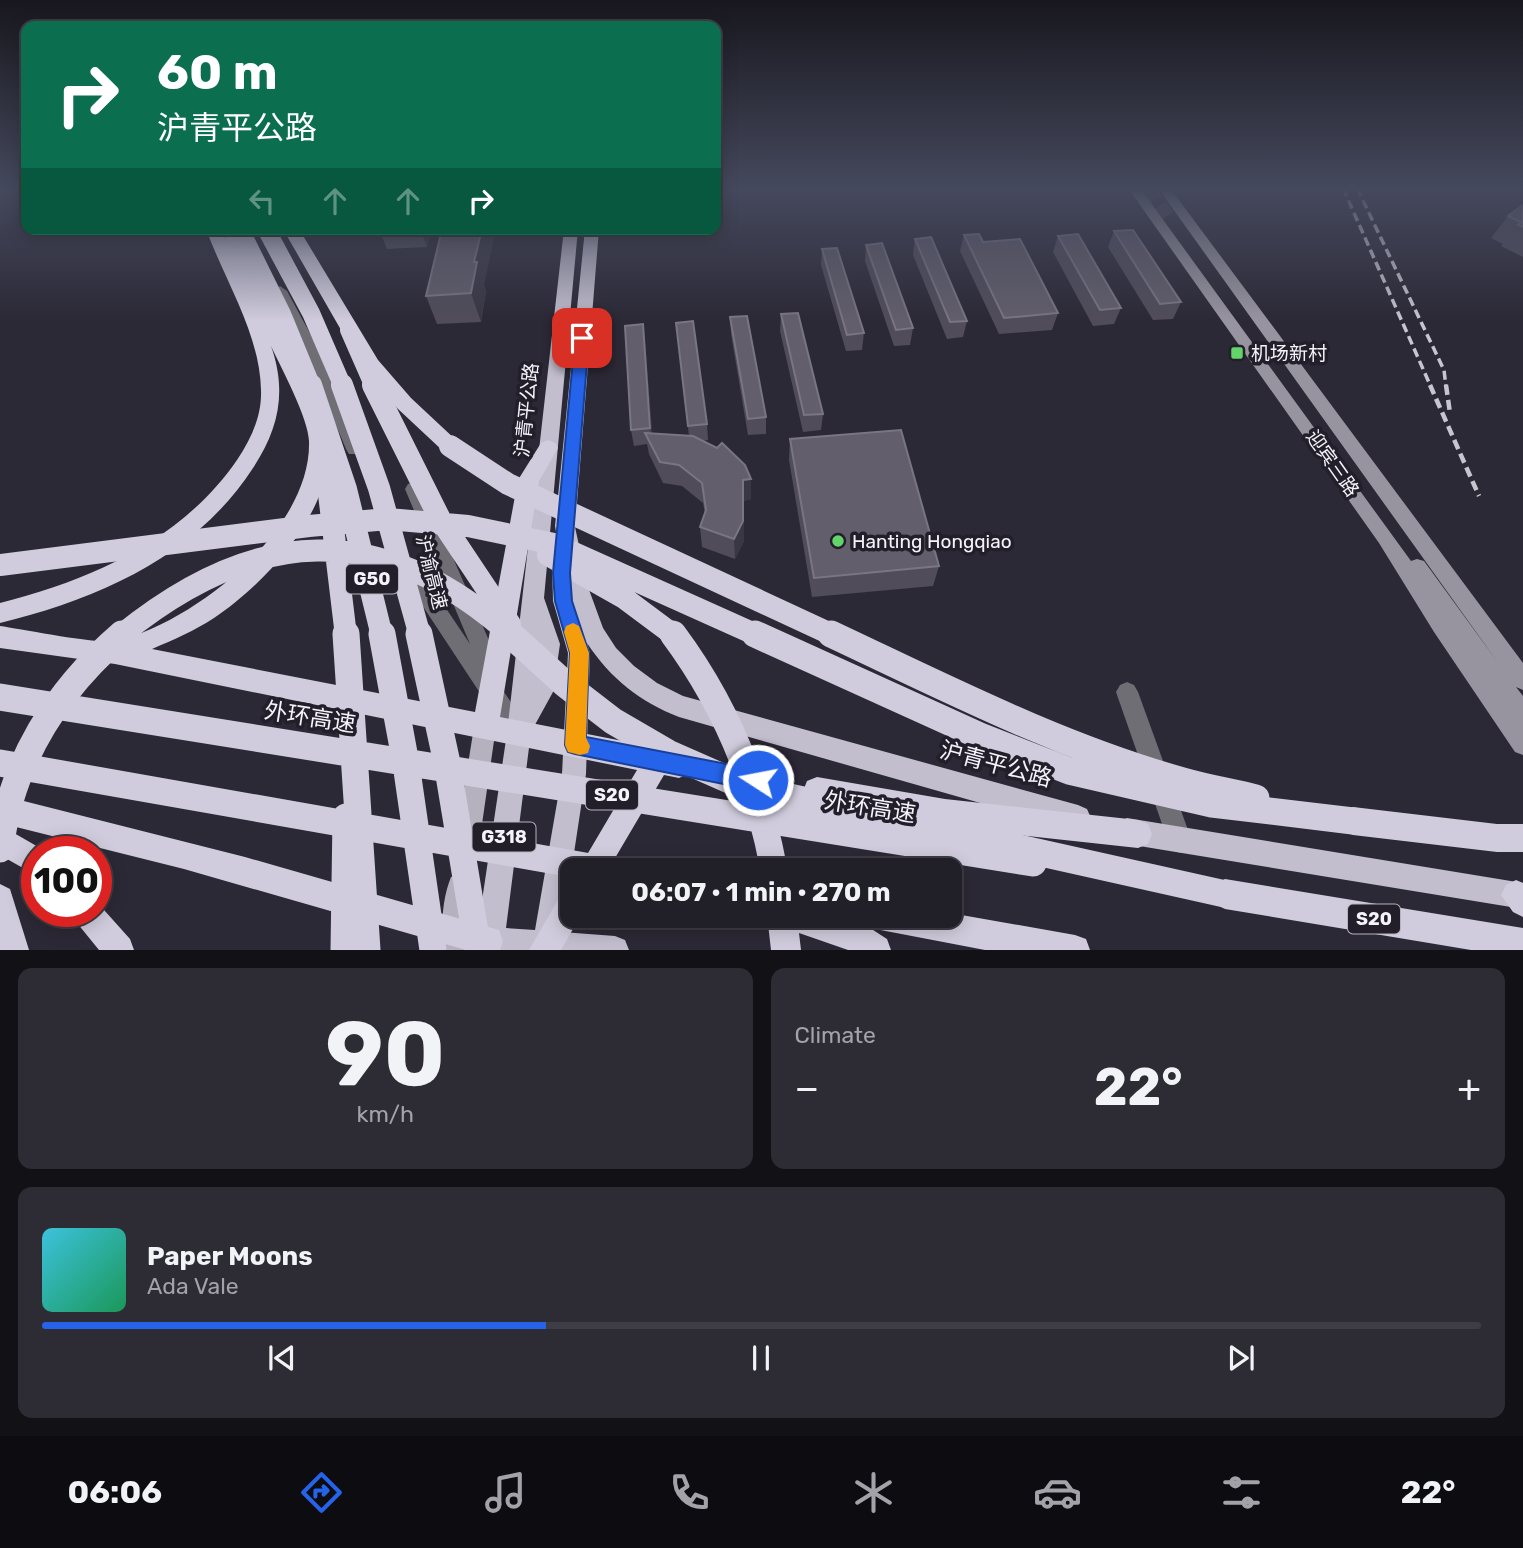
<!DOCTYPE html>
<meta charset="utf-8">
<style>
:root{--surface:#211f28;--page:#2d2c34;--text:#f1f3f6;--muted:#a2a2a8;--line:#3e3d45;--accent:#2563eb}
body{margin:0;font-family:Rubik,"Noto Sans SC",sans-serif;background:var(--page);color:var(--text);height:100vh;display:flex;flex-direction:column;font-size:26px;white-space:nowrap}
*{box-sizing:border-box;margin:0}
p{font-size:23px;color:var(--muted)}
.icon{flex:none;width:38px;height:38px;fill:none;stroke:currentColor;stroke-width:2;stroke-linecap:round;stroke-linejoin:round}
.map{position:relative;height:950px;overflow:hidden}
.sheet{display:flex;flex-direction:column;gap:18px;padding:18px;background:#121116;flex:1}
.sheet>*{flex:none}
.top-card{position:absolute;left:21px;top:21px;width:700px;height:214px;border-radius:14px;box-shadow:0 4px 18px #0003,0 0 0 2px var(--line);background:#0b6e4f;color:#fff;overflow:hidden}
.speed{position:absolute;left:21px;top:836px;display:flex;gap:14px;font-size:35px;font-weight:700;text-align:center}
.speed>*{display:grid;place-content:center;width:91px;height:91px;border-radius:50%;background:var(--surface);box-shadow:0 4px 18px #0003,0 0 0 2px var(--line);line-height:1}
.speed .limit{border:10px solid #d22;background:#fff;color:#111}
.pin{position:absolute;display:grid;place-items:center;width:60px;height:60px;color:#fff;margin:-30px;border-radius:14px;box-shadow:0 4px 10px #0006}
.me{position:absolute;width:77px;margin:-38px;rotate:281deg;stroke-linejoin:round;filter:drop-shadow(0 0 5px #0008)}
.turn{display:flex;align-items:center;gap:24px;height:147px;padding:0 21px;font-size:32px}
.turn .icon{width:91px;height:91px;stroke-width:2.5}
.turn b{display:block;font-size:49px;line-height:60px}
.lanes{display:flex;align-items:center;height:66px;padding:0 21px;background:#0003;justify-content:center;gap:35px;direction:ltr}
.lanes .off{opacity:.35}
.big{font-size:52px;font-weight:700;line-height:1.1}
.sheet .card{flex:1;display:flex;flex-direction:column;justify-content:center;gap:10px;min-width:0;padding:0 24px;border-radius:14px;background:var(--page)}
.sheet .dial{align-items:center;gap:0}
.dial b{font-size:91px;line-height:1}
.song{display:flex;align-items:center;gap:21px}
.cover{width:84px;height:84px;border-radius:10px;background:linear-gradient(135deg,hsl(190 70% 55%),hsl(150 70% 35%))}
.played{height:7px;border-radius:4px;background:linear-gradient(90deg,var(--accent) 35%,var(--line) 35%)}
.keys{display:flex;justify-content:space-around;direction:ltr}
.heat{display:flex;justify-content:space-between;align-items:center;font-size:38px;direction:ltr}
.sheet .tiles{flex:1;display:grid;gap:18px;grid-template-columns:1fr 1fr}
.card:last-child{grid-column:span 2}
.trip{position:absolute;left:560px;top:858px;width:402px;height:70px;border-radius:14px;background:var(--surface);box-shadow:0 4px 18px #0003,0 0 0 2px var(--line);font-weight:700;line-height:70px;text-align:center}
.tabs{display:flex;height:112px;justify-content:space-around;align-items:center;background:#0d0c10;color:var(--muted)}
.tabs .icon{width:49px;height:49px}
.tabs .on{color:var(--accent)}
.tabs b{font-size:32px;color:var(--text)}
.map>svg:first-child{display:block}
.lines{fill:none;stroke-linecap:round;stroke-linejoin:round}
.secondary-tunnel{stroke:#4a4753;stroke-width:14;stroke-dasharray:14 7;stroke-linecap:butt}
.minor{fill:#706e75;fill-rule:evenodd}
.tertiary{fill:#706e75;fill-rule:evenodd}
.secondary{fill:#97949f;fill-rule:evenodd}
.primary{fill:#b5b1bf;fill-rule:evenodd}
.trunk{fill:#c2bece;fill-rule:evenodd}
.motorway{fill:#d0ccdd;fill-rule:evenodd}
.rail-far1{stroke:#c7c5ce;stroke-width:3.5;stroke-dasharray:9 4.5;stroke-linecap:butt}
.rail{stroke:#c7c5ce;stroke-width:4.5;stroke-dasharray:10 5;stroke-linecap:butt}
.motorway-bridge-far2{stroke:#d0ccdd;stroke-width:18}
.motorway-bridge-far1{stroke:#d0ccdd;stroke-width:22}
.motorway-bridge{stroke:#d0ccdd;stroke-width:27}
.wall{fill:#504c5a}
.shaded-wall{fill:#3a3744}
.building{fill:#625e6b;stroke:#797582;stroke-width:2}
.route{fill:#2563eb;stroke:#184099;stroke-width:2}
.slow{fill:#f59e0b}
.poi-dot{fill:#62d469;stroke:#221f2b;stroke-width:2.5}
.labels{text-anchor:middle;stroke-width:7;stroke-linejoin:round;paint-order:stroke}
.shield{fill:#221f2b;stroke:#b5b3bc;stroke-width:2}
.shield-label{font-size:18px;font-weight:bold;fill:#f4f2fa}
.poi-label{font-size:19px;fill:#f4f2fa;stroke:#221f2b;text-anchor:start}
.street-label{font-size:19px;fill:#f4f2fa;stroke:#221f2b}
.near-street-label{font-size:23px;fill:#f4f2fa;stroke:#221f2b}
</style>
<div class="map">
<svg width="1523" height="950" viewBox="0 0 1523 950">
<rect width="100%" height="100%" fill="#2c2936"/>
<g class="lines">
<!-- secondary-tunnel -->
<path class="secondary-tunnel" d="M1148 188 1167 216"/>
<!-- minor -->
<path class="minor" d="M1127 682 1134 685 1138 692 1192 841 1188 849 1180 853 1172 849 1168 841 1116 692 1120 685Z"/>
<!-- tertiary -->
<path class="tertiary" d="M280 286 287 291 325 361 364 449 361 454H349L346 449 309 361 273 291Z
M414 482 420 484 423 489 504 675 498 683 527 726 530 733 527 740 519 744 511 740 397 567 400 561 407 559 414 561 470 644 405 489 408 484Z"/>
<!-- secondary -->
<path class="secondary" d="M1128 188H1140L1411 561 1417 559 1424 561 1499 664 1158 188H1170L1523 663V690L1516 687 1523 696V755L1515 752 1434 632 1379 543Z"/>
<!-- primary -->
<path class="primary" d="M485 717 493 720 496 727 479 845 475 853 467 857 459 853 455 845 474 727 477 720Z
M460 874 469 877C476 896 466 927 469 950H443C441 926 442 899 451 877Z"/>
<!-- trunk -->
<path class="trunk" d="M564 229H578L544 598 560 644 553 692 531 732 506 928 535 930 562 774 568 653 553 601 552 563 555 557 560 555 555 526 585 229H599L575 527 588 587 603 628 616 648 634 666 657 683 683 696 1078 805 1087 809 1091 818 1087 827 1078 831 679 717C640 702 610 678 587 643L590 653 586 774 562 932 615 936 625 940 629 950H480L476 941 507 733Z
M1127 818 1523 883V909L1127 844 1118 840 1114 831 1118 822Z"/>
<!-- motorway -->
<path class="motorway" d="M206 229H222L225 238 228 229H244L241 240 324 421C349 494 270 581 214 618 194 631 173 640 152 649L475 712 518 480 541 443 548 440 555 443 558 448 539 481 500 717 679 752 688 756 692 765 688 774 679 778 664 775 608 870H578L637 770 115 664 0 648V626C21 629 101 645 117 641 196 621 312 529 309 441 308 417 282 370 271 346 287 391 279 429 253 468 196 556 99 599 0 623V603C91 580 182 540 237 460 251 439 262 416 261 390 260 334 225 281 206 229Z
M283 229H299L378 360 411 398 457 441 460 446 457 451 450 454 443 451 397 408 364 370Z
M817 777 945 799 1138 820 1148 824 1152 834 1148 844 1138 848 945 827 817 805 807 801 803 791 807 781Z
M0 795 245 857 499 930 503 941 500 950H466L184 869 0 823Z
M1353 807 1497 824H1523V852H1497L1353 835 1343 831 1339 821 1343 811Z
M0 825 47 852H37V876L0 855Z
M1225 879 1523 928V950H1471L1225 909 1215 904 1210 894 1215 884Z
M1516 880 1523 883V917L1513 912 1501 895 1506 885Z
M0 884 10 889 29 950H0Z
M572 888V915H581L561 950H529L562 893Z
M96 901 130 939 134 950H99L77 923 73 912H96Z
M950 913 1075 935 1086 939 1090 950H985L870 928 887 939 891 950H848L799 933 801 950H771L767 915H837L863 924 859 915Z"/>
<!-- rail-far1 -->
<path class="rail-far1" d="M1343 188 1431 387
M1357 188 1444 370 1446 387"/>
<!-- rail -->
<path class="rail" d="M1430 385 1479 496
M1446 385 1450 413"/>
<!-- motorway-bridge-far2 -->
<path class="motorway-bridge-far2" d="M240 229 282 314 312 387
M266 229 311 313 343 387
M349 330 374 387"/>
<!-- motorway-bridge-far1 -->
<path class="motorway-bridge-far1" d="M311 385 346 489 382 636
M342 385 379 488 420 636
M373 385 440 519 510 624
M323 444 346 636
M450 446 508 484 835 636
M548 555 624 598 675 636
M0 565 309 526 388 519 468 526 554 544 759 636
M120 636C255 526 380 518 512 636"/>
<!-- motorway-bridge -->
<path class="motorway-bridge" d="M346 634 367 950
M382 634 406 764 433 950
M419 634 447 763 478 950
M510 634 565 684 613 721 668 753 745 787 1225 894
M673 634C726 705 758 784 774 870
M755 634 980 736 1069 771 1212 804 1353 821
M831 634C946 688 1061 747 1183 781 1207 788 1232 792 1256 798
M0 697 1033 863
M0 763 596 868
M0 849C11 763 56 691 122 634
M344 950 346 817"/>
</g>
<!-- wall -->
<path class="wall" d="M1523 205V257L1501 246 1503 244 1491 238 1508 216Z
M379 229H432L427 247 387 249Z
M1114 231 1181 302 1173 319 1153 320 1108 247Z
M964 235 983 242 1058 313 1052 330 999 334 960 251Z
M1058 236 1121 308 1114 324 1093 326 1053 252Z
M915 239 967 321 963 337 947 339 913 255Z
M866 245 913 328 910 345 894 346 865 261Z
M822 249 864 333 862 350 846 351 821 265Z
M484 286 486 291 481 322 437 324 426 296Z
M781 314 823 414 821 430 803 432 780 331Z
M730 317 766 417V434L748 435 731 334Z
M676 323 707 424 708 440 702 441 751 499 744 501V541L735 559 702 547 700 527 705 513 703 503 682 486 663 483 649 454 647 444 634 446 631 430 643 324 645 341 652 433 689 436Z
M790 439 939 566 933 586 812 597 789 460Z"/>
<!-- shaded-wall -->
<path class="shaded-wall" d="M420 229H432L427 247Z
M482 229H496L484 286 486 291 481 322 471 293 474 262Z
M643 324 645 341 653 444 650 428Z
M751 479V499L744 501V541L735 559 734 539 743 480Z"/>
<!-- building -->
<path class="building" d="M1523 205V227L1518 225 1521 222 1508 216Z
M442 229H482L474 262H477L471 293 426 296Z
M1133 230 1181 302 1160 304 1114 231Z
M979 234 983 242 1020 239 1058 313 1004 318 964 235Z
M1078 234 1121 308 1100 310 1058 236Z
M931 237 967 321 950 322 915 239Z
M882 243 913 328 896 330 866 245Z
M837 248 864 333 847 335 822 249Z
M798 313 823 414 804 415 781 314Z
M747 316 766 417 748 419 730 317Z
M693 321 707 424 688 426 676 323Z
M643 324 650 428 631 430 625 326Z
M901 430 939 566 814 578 790 439Z
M645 433 693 436 717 448 722 443 745 465 751 479 743 480V521L734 539 700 527 706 510 702 483 679 465 660 462Z"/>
<!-- sky -->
<linearGradient id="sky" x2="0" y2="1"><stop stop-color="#18171e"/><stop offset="0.59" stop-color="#45495d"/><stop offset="1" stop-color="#45495d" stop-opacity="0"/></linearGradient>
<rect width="1523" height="321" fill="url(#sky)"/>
<!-- route -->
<path class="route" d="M582 333 589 338 570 573 572 601 589 653 586 737 758 770 765 773 768 780 765 788 758 791 575 754 568 752 565 745 570 653 555 601 553 573 575 338Z"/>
<!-- slow -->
<path class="slow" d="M573 623 579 626 589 653 586 738 590 746 588 753 580 755 568 752 565 745 570 653 564 632 566 626Z"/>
<!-- markers -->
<g class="poi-dot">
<rect x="1230" y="346" width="14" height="14" rx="3.5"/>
<circle cx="838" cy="541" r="7"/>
</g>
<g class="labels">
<!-- shield labels -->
<g class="shield">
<rect x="346" y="564.5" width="52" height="29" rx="5"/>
<rect x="586" y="780.5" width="52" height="29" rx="5"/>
<rect x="472.5" y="822.5" width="63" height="29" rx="5"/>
<rect x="1348" y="904.5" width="52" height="29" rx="5"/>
</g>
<g class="shield-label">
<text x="372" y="585">G50</text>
<text x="612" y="801">S20</text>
<text x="504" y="843">G318</text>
<text x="1374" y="925">S20</text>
</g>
<!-- poi labels -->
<g class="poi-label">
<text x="1251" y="360">机场新村</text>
<text x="852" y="548">Hanting Hongqiao</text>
</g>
<!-- street labels -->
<g class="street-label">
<text transform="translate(526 410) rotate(-84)" y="7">沪青平公路</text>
<text transform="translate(1333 463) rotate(55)" y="7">迎宾三路</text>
<text transform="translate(432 572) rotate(76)" y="7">沪渝高速</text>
</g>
<!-- near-street labels -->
<g class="near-street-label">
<text transform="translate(310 717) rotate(9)" y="8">外环高速</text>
<text transform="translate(996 764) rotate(15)" y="8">沪青平公路</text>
<text transform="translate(870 807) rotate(9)" y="8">外环高速</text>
</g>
</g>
</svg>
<div class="speed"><div class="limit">100</div></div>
<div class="pin" style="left:582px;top:338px;background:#d93025"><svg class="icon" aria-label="arrive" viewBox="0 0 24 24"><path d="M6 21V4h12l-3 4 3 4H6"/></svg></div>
<svg class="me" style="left:758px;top:780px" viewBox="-20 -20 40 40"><circle r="17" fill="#2563eb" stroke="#fff" stroke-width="3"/><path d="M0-11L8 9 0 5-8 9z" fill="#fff"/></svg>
<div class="trip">06:07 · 1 min · 270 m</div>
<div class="top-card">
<div class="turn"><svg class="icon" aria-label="right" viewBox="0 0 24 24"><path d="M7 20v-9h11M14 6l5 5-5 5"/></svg><div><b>60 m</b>沪青平公路</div></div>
<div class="lanes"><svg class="icon off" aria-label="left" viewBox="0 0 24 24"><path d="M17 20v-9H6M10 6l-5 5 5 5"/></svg><svg class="icon off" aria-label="ahead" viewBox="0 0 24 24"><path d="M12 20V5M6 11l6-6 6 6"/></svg><svg class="icon off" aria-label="ahead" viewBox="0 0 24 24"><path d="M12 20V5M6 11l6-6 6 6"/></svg><svg class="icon" aria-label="right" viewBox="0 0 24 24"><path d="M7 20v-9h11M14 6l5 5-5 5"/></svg></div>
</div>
</div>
<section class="sheet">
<div class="tiles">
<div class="card dial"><b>90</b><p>km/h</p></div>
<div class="card"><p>Climate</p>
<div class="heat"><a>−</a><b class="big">22°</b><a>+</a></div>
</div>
<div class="card">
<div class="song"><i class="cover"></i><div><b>Paper Moons</b><p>Ada Vale</p></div></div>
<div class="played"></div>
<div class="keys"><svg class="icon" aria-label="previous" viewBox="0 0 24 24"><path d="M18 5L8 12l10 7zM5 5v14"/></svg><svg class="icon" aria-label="pause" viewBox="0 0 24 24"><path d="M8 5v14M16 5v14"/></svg><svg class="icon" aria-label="next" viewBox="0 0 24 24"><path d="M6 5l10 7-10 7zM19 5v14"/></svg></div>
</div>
</div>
</section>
<nav class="tabs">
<b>06:06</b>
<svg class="icon on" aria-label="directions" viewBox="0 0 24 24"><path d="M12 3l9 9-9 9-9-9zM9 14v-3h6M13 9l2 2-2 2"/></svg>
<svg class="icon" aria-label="music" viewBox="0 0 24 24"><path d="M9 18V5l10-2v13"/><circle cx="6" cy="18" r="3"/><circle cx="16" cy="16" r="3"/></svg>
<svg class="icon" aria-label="phone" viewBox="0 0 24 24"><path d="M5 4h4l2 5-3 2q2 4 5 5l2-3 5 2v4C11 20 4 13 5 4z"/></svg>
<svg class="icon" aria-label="climate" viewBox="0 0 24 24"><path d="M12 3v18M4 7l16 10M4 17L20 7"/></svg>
<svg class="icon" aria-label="car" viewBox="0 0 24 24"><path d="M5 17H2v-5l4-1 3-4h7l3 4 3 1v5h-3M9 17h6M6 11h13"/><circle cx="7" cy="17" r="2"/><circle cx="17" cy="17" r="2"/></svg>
<svg class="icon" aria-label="filters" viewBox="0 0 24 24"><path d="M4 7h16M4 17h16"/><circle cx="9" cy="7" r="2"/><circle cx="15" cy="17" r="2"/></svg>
<b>22°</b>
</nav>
